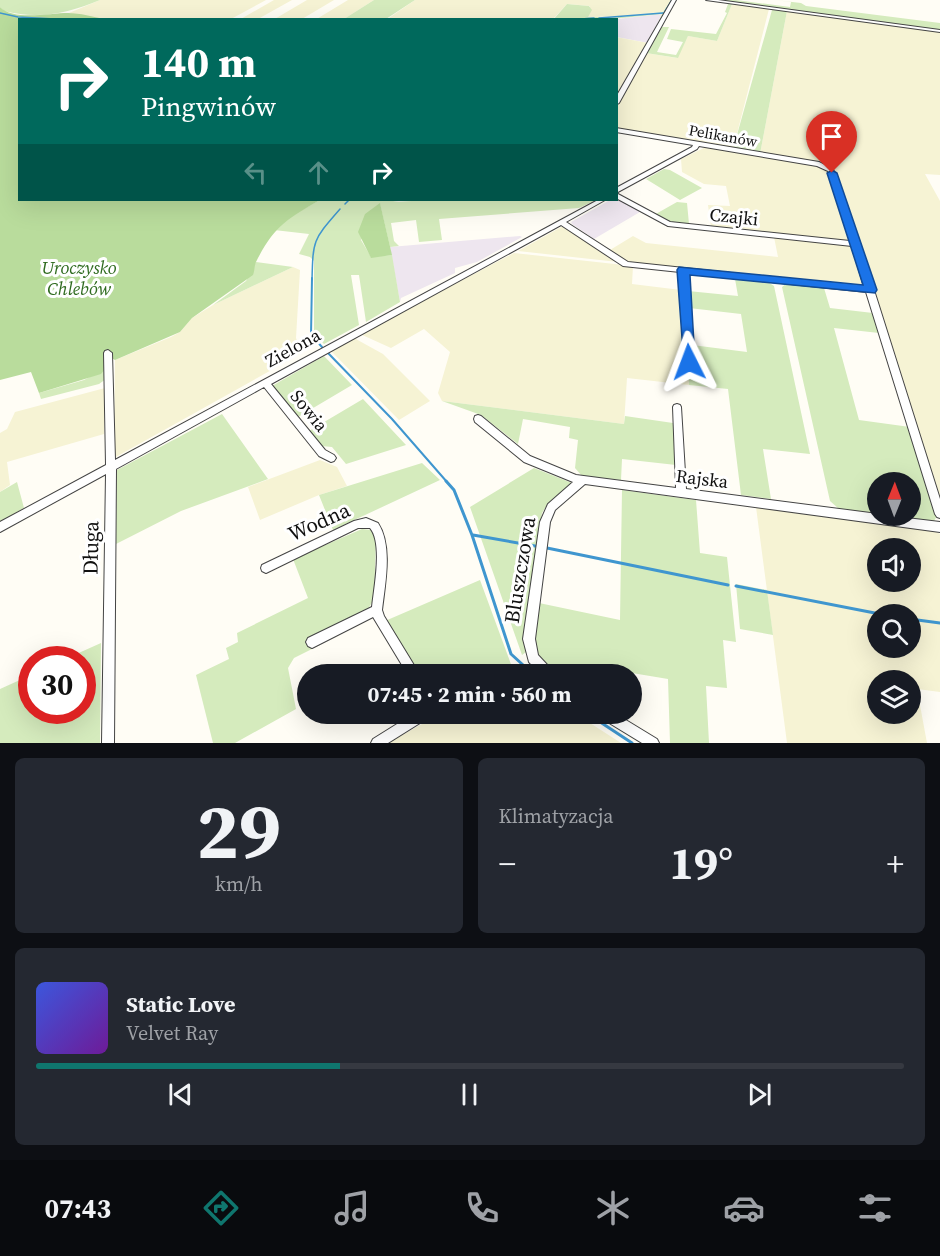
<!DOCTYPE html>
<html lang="pl">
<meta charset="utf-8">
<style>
:root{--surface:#171b24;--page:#242831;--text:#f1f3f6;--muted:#9ea1a6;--line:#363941;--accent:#0f766e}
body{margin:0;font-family:"Source Serif 4",serif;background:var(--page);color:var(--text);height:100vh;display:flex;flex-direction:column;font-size:22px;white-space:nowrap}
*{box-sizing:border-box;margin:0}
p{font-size:20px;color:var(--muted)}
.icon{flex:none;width:33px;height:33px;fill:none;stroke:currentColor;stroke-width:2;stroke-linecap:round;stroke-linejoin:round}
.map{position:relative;height:743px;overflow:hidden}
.drawer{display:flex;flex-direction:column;gap:15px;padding:15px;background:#0d0f14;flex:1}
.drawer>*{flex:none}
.banner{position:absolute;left:18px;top:18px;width:600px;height:183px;border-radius:0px;box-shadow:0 6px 24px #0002;background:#00695c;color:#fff;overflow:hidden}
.needle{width:39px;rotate:1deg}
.controls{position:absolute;left:867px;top:472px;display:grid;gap:12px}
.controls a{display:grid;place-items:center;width:54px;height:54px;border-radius:50%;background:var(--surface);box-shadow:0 6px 24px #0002;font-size:30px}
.speed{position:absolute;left:18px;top:646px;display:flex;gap:12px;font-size:30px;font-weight:700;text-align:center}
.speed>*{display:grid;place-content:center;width:78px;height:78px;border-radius:50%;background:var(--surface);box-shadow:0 6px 24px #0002;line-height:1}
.speed .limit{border:9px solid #d22;background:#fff;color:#111}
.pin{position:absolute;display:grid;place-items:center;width:51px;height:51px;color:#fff;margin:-62px -26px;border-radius:50% 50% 50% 0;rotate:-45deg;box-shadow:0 0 6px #0007}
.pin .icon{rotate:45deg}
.me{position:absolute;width:66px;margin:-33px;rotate:357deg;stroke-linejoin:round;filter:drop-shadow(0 0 4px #0008)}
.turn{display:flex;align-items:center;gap:21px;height:126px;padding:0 24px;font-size:27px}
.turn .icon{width:78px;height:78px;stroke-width:2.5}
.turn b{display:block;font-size:42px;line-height:51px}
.lanes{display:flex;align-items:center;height:57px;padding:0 24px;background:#0003;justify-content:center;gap:30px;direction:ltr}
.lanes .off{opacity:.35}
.big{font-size:45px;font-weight:700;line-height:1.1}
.drawer .widget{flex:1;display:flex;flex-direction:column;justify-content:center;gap:9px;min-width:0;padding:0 21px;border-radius:9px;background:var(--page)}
.drawer .dial{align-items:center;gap:0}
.dial b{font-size:78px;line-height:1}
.song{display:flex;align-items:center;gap:18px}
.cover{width:72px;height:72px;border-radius:9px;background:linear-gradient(135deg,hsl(230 70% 55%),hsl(280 70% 35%))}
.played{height:6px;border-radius:3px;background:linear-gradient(90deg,var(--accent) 35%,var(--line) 35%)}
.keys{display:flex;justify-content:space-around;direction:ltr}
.heat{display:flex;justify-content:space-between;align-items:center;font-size:33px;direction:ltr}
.drawer .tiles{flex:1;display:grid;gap:15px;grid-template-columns:1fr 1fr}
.widget:last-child{grid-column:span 2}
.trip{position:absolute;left:297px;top:664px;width:345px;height:60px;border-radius:30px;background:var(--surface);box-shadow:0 6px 24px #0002;font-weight:700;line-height:60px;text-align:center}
.tab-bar{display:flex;height:96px;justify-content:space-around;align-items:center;background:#090b0e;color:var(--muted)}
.tab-bar .icon{width:42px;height:42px}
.tab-bar .on{color:var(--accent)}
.tab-bar b{font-size:27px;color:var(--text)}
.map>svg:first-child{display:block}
.industrial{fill:#eee6ef}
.farmland{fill:#f6f3d4;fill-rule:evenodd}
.green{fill:#d5ebbd}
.forest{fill:#b9dc9c}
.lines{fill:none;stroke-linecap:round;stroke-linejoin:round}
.stream-far2{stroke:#3f96cf;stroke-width:1.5}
.stream-far1{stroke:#3f96cf;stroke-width:2}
.stream{stroke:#3f96cf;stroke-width:3}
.minor-casing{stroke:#444;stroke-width:2}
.minor{fill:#fff;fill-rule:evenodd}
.route{fill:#1a73e8;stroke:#114b97;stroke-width:1.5}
.labels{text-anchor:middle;stroke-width:6;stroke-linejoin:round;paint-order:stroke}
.far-street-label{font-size:15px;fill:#111;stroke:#fff}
.street-label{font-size:18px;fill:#111;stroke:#fff}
.park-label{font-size:18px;font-style:italic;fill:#2f6b1f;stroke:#fff}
.near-street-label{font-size:21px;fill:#111;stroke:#fff}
</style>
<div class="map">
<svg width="940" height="743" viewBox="0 0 940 743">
<rect width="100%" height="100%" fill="#fffdf5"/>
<!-- industrial -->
<path class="industrial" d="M662 14 648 43 617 37 616 20H608Z
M617 198 640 212 594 239 572 224 571 222 610 200Z
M520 236 522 237 477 262 455 268V273L401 298 400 302 390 247Z"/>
<!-- farmland -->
<path class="farmland" d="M100 0H266L231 19 105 20 69 13Z
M274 0H292L258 19 239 20Z
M307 0H334L302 19 273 20Z
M348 0H374L344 19 315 20Z
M415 0H671L663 12 630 16 587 17 590 6 567 4 553 19 386 20Z
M732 4 769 9 733 149 617 129V107L646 53 677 58 688 36 717 41Z
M787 11 940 31V175L925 174 940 201V500L835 173 825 164 760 154Z
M616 37 648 43 619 94 617 93Z
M706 147 818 165 829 171 850 238 846 241 711 227 708 205 730 206 726 186 704 184 682 172 681 159Z
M563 226 618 262 518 251Z
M633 236 646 243 778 257 774 237 847 244 853 248 866 288 630 263 610 250Z
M514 253 633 266 632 284 681 290 684 352 681 354 682 364 688 365 689 385 627 378 624 424 442 401 438 393 450 352 424 329 391 348 360 334Z
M293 267 300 270 296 338 302 353 114 458 115 360 171 337 180 332 192 318 213 305Z
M354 338 383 354 430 401 399 420 330 350Z
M105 388 104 434 7 462 10 485 0 492V433L7 429 15 412Z
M320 460 337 467 347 486 319 495 260 520 248 487Z
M756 507 932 529 940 534V692L917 689 927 743H787ZM878 549H910V582H878ZM878 615H910V648H878ZM878 681H910V714H878Z
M440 714H576L621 743H388Z"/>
<!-- green -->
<path class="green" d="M0 0H100C68 13 39 20 4 11L0 7Z
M374 0H415L386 19H344Z
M671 0H673L658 23 662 14 622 18 553 20 567 4 589 6 592 10 588 17H620L663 12Z
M715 0H736L790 7 791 2 775 0 801 3 806 6 940 23V30Z
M728 4H732L717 41 688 36 678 58 646 53 662 27H669L657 52 676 55 683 42 667 39 671 29 716 34 727 13 725 12Z
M772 10 787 11 760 154 733 149Z
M664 169 670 170 702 188 680 200 646 179Z
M320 200H405L393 202 430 200H596L579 208 439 219 442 240 419 242 416 220 391 223 394 241 399 246 390 247 380 204 361 240 371 257 392 255 400 302 366 322 359 275H351L359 325 324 344 314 334V261L310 257 299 254 309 234 274 230 291 216Z
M677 202 687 203 689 224H672L654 215Z
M256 262 293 267 213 305 246 281Z
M735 279 768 282 774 286 810 454 763 449 771 499 741 495 728 389 689 385 688 365H693L692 345 747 352 741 314 689 308 688 291 738 296Z
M786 284 824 288 830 308 873 313 879 333 834 328 859 420 910 427 937 516 934 521 893 516H910V483H878L877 514 839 509 830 501 782 287Z
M324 356 352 385 298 417 272 386Z
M105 369 106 379 99 384 41 399 39 393 84 380Z
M363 399 406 445 346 464 332 447 321 446 309 431Z
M442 401 624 424 625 416 673 423 676 465 622 459 621 480 582 476 575 468 578 440 569 438 570 427 523 419 518 444 481 415Z
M222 414 268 479 181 511 116 544 117 470Z
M422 463 440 480 333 530 319 495Z
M534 468 572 483 547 505 542 513 524 629 526 652 522 655 470 507Z
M17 482 24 508 0 522V492Z
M622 490 696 500 700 553 727 557 736 642 723 640 727 688 706 686 709 743H670L668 679 620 671 619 675H557L542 663 534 651 532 641 539 603 620 620Z
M362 529 371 530 376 538 374 599 368 609 308 639 312 649 294 658 288 668 296 709 235 743H213L196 675 229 659 226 648 238 642 237 633 308 598 293 559Z
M480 580 512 667 498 675H419L385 621Z
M736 584 767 590 773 635 740 629Z
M101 643 100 743H0V689L31 675 32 711H82V660H63Z"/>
<!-- forest -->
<path class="forest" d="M0 7C13 21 50 13 68 13 80 13 93 17 105 19L20 20V200H320C287 219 274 226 256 262 254 267 255 270 253 275L192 318 180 332 115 360 105 354V369L101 374 39 393 31 372 0 380Z
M380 203 392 255 371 258 358 232 365 214Z"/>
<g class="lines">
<!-- stream-far2 -->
<path class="stream-far2" d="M0 13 18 17 73 20
M664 13 672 0
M599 18 663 13
M568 20 594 18
M345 204 349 200
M312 280C313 239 313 240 340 209"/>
<!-- stream-far1 -->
<path class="stream-far1" d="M312 278 311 335 322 347
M328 353 392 419 447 482"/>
<!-- stream -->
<path class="stream" d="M446 481 454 490 472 535 511 654 534 675
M473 535 535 546
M547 548 728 585
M736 586 885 615
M910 619 940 623
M588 714 632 743"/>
<defs>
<path id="minor" d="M672 0H676L619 103 616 105V97Z
M706 0H718L940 30V32Z
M616 128 819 162 833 169 874 290 940 499V518L937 517 935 514 866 292 687 273 693 362 689 365 685 362 680 272 623 266 561 225 271 384 325 450 334 455 336 458 334 461 331 462 319 456 264 387 116 469 114 743H102L106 474 0 532V522L106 465 104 353 105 351 108 350 112 353 115 460 598 200H605L566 222 628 262 864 287 852 246 668 226 616 198V193L670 222 850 241 828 171 817 166 699 146 697 149 616 193V188L692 147 693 145 616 132Z
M677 404 680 405 681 407 686 489 878 514V516H890L940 522V532L585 484 555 510 550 522 535 639 538 655 553 671 555 675H541L529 662 523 639 540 522 548 504 573 482 524 462 475 422 474 419 475 416 478 415 481 416 530 456 576 475 676 488 673 407 674 405Z
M366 518 378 523C393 546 385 584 382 610L384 616 420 675H408L373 617 312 648 308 646 306 642 308 638 372 607C374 587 383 543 370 528H358L266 573 262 571 261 568 262 565 354 521Z
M413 714H430L428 718 388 743H371L373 739Z
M599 714H616L657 739 659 743H642L601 718Z"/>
</defs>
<!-- minor casing -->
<use href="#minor" class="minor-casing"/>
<!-- minor -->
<use href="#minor" class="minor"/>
</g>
<!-- route -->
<path class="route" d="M832 170 837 173 877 290 875 293 690 275 695 362 689 367 684 365 677 270 679 267 863 285 827 173Z"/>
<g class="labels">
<!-- far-street labels -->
<g class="far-street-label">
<text transform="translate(723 136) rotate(10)" y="5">Pelikanów</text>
</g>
<!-- street labels -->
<g class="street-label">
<text transform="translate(734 217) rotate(6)" y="6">Czajki</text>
<text transform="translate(293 348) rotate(-29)" y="6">Zielona</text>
<text transform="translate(309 411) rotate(51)" y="6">Sowia</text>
<text transform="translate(702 479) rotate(7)" y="6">Rajska</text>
</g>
<!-- park labels -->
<g class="park-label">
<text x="79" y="274">Uroczysko<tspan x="79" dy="21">Chlebów</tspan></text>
</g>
<!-- near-street labels -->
<g class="near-street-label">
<text transform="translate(319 522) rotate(-24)" y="7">Wodna</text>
<text transform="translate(91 548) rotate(-89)" y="7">Długa</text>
<text transform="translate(520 570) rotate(-81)" y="7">Bluszczowa</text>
</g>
</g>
</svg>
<div class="controls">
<a><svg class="needle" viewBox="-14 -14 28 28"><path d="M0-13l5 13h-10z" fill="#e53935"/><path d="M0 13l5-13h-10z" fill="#9ea1a6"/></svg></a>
<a><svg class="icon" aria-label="sound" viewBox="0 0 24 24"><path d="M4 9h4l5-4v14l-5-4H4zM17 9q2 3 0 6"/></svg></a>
<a><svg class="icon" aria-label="search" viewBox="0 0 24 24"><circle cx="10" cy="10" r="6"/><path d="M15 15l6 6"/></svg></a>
<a><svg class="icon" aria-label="layers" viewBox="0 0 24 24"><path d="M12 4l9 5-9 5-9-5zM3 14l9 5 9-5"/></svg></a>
</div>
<div class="speed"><div class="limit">30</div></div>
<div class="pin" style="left:832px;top:173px;background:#d93025"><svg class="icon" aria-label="arrive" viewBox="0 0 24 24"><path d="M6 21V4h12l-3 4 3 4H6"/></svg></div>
<svg class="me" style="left:689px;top:362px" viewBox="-20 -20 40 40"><path d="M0-17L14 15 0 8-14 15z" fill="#1a73e8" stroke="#fff" stroke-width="4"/></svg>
<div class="trip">07:45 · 2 min · 560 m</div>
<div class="banner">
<div class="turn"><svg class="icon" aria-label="right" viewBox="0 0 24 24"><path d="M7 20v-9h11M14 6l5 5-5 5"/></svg><div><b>140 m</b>Pingwinów</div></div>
<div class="lanes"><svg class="icon off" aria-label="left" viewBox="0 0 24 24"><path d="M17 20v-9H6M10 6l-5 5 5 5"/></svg><svg class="icon off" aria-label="ahead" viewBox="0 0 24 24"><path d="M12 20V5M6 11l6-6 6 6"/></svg><svg class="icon" aria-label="right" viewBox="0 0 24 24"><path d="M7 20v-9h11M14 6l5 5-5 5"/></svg></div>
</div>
</div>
<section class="drawer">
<div class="tiles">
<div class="widget dial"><b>29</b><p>km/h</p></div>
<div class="widget"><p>Klimatyzacja</p>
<div class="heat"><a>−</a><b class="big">19°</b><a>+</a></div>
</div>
<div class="widget">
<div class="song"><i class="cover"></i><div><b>Static Love</b><p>Velvet Ray</p></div></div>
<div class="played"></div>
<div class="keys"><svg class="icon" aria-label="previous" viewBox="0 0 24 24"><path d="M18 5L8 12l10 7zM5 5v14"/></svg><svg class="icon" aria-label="pause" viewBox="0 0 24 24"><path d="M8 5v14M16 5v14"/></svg><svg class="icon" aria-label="next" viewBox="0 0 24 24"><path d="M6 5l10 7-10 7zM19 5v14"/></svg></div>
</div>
</div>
</section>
<nav class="tab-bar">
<b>07:43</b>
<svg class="icon on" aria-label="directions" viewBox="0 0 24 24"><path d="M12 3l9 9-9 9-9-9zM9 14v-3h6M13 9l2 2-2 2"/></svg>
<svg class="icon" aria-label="music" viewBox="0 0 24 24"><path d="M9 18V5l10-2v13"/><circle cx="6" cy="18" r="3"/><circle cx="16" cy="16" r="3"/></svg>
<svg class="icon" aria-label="phone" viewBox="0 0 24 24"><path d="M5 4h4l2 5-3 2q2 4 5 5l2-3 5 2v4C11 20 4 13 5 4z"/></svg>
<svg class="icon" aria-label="climate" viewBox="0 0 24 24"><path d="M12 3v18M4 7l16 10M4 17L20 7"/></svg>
<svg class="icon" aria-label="car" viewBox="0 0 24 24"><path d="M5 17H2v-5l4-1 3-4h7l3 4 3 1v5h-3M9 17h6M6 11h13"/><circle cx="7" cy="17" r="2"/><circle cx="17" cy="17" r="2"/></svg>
<svg class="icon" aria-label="filters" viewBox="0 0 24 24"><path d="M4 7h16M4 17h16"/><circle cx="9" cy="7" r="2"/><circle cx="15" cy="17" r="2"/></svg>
</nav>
